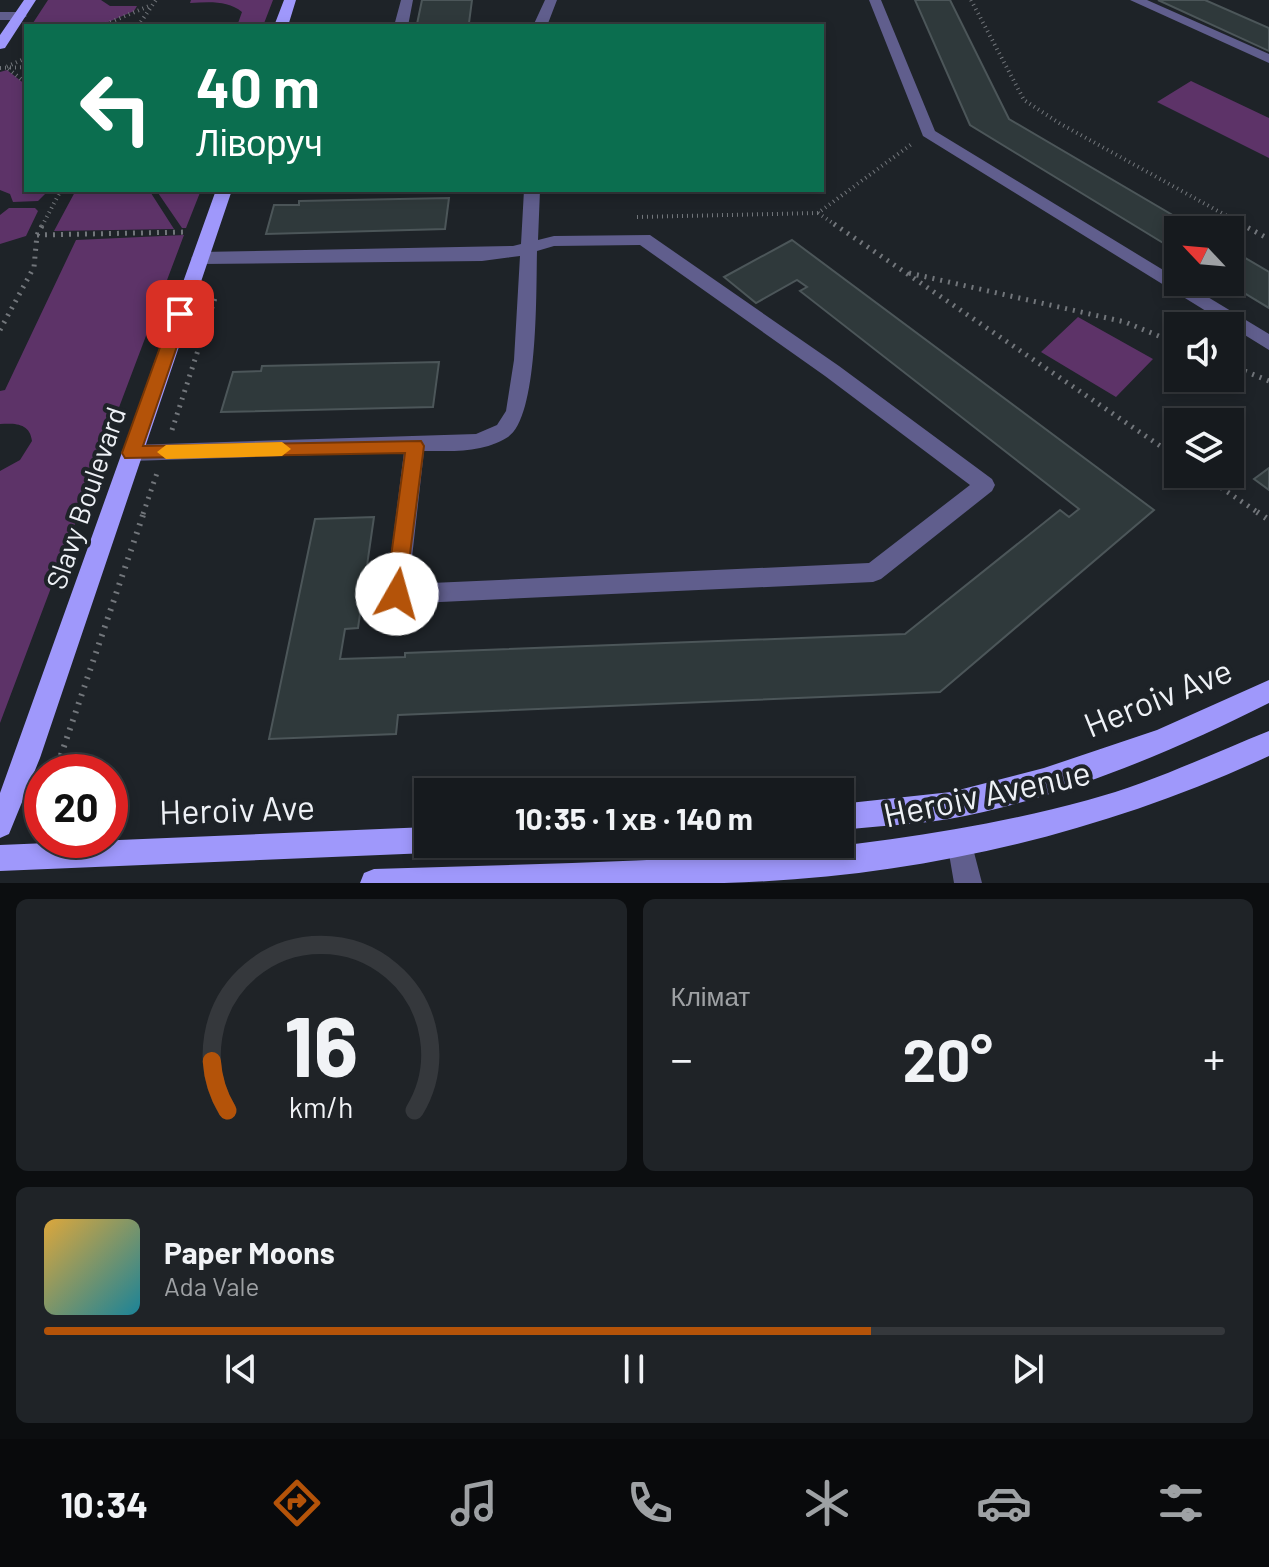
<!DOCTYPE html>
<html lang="uk">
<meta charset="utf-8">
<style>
:root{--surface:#161a1e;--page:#1f2327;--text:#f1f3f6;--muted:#9ea1a4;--line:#35383c;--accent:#b45309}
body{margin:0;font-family:Barlow,sans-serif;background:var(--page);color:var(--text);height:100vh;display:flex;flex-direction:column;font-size:30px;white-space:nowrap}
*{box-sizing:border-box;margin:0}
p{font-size:26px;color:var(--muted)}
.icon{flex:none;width:44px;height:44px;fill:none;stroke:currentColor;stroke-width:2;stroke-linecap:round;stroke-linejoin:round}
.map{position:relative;height:883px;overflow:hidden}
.drawer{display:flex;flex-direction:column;gap:16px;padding:16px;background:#0c0e10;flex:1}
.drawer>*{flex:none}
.top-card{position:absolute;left:24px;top:24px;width:800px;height:168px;border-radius:0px;box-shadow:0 4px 12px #0003,0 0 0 2px var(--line);background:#0b6e4f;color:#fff;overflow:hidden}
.needle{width:52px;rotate:296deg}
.fabs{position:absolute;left:1164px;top:216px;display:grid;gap:16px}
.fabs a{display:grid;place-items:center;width:80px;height:80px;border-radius:0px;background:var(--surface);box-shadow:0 4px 12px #0003,0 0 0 2px var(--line);font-size:40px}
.speed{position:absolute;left:24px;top:754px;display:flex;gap:16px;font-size:40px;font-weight:700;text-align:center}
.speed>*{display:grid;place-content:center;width:104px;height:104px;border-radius:50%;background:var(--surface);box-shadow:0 4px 12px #0003,0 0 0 2px var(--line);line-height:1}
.speed .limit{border:12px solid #d22;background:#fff;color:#111}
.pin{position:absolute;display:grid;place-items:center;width:68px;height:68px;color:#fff;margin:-34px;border-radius:16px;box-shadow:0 4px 12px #0006}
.me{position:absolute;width:88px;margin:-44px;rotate:7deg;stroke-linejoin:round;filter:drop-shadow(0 0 6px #0008)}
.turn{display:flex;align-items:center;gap:28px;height:168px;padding:0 40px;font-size:36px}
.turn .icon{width:104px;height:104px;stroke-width:2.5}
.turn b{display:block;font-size:56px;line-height:68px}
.big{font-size:60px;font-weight:700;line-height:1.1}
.drawer .tile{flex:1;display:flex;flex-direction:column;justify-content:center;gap:12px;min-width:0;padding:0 28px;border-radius:12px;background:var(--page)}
.drawer .dial{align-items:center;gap:0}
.dial svg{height:208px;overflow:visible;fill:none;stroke:var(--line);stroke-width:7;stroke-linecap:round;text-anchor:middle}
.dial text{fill:var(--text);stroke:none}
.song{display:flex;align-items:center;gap:24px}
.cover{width:96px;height:96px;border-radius:12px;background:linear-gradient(135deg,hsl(40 70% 55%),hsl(190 70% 35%))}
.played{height:8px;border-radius:4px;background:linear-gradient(90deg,var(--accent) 70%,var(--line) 70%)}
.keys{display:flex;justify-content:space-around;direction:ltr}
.heat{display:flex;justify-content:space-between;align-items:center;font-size:44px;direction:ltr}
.drawer .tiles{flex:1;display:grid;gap:16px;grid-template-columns:1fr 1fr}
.tile:last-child{grid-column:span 2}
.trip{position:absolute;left:414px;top:778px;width:440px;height:80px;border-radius:0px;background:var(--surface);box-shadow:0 4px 12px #0003,0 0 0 2px var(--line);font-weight:700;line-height:80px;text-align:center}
.tab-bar{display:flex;height:128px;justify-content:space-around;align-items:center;background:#090a0c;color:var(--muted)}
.tab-bar .icon{width:56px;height:56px}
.tab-bar .on{color:var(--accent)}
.tab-bar b{font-size:36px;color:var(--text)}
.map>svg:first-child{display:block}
.green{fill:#5d3368}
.building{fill:#2f393b;stroke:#4c5659;stroke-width:2}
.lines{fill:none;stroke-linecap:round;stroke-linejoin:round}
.path-far2{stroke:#72767b;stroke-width:4;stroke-dasharray:1 4;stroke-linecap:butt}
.path-far1{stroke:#72767b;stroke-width:5;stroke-dasharray:2 6;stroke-linecap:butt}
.path{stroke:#72767b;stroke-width:6;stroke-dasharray:2 7;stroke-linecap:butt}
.minor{fill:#605e8d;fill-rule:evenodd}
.major{fill:#9f98fb;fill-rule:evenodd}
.route{fill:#b45309;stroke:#753606;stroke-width:2}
.slow{fill:#f59e0b}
.labels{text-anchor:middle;stroke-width:8;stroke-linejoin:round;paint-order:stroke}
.street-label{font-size:28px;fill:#eef1f6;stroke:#1e2328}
.near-street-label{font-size:34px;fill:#eef1f6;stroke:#1e2328}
</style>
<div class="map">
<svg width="1269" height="883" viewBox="0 0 1269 883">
<rect width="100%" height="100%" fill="#1e2328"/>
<!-- green -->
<path class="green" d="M48 0H101L110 6H137L134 11 99 26H31Z
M191 0H273L263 26H237L242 12C228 0 208 2 190 3Z
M7 70 26 85V190H49L38 201 13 202 10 194 0 190V72Z
M1191 81 1269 118V158L1157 102Z
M76 190H149L174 229 54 231Z
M156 190H201L186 228H182Z
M9 208H35L38 211 26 236 0 244V215Z
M184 235 0 723V471L20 460 32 441C30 423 15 423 0 424V391L5 390 76 240Z
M1078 317 1153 359 1116 397 1041 352Z"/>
<!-- building -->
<path class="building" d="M422 0H472L469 23 417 24Z
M915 0H950L1009 119 1198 230H1178V252L970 125Z
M1158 0H1205L1269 28V51Z
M449 198 445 229 266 234 274 205H299V201Z
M792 240 1154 510 940 692 398 715 396 734 269 739 315 519 374 517 358 628 345 629 340 659 405 657V653L905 634 1060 510 1069 517 1079 509 800 291 807 287 797 280 756 303 724 277Z
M1230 249 1269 272V308L1226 282H1230Z
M439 362 433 407 221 412 233 372 261 371 262 366Z
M1269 468V490L1254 479Z"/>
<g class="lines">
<!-- path-far2 -->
<path class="path-far2" d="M971 0 1024 100 1059 123 1245 226
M101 26 149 6
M138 26 156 0
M26 58 6 67 26 83
M0 68 26 67
M818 213 837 226
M637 217 818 213 913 143
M42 226 61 190"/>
<!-- path-far1 -->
<path class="path-far1" d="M834 224 1178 458
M1241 224 1269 239
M37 235 188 232
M909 273 1125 322 1178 344
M0 330 34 267 37 235 43 224
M1230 365 1269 381
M172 430 215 298
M1201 474 1260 514
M143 514 157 473"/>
<!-- path -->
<path class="path" d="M1257 512 1269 520
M58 764 144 512
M81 768 82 772"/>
<!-- minor -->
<path class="minor" d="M401 0H413L408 26H394Z
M545 0H557L547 26H533Z
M869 0H881L935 131 1178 279V282H1183L1269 334V350L923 136Z
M1130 0H1147L1269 54V63Z
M0 12H20L27 16 20 20H0Z
M524 190H540L538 240 554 236 650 235 839 366 992 479 995 485 992 491 881 579 873 582 397 604 389 601 386 594 404 452 131 461 124 459 121 453 124 447 131 445 476 434 497 425 506 411 514 360 520 256 482 261 200 264 191 258 200 252 513 246 521 244ZM640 245 825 376 970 485 869 563 409 584 424 451C453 451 483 453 508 437 539 417 536 288 537 251L554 246Z
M960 829 969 833 982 883H954L947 842 951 833Z"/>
<!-- major -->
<path class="major" d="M24 0H36L5 48 0 49V35Z
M284 0H296L288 26H274Z
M216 190H232L40 758 9 834 0 838V793Z
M1269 680V703C1170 753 1059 799 949 819 913 825 876 826 840 830V804L951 792 1044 768 1157 730Z
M1269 731V756C1099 835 912 878 724 883 603 883 481 883 360 883L364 873 374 869C613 861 856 863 1088 800 1151 783 1209 755 1269 731Z
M428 827V844H440L437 849 428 853 0 871V845Z"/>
</g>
<!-- route -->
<path class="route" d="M180 308 188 314 143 446 421 441 424 446 404 600 397 603 389 600 386 594 405 453 125 458 122 453 172 314Z"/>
<!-- slow -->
<path class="slow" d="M282 442 291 449 282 456 166 459 157 452 166 445Z"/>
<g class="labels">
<!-- street labels -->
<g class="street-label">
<text transform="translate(86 498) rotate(-71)" y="10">Slavy Boulevard</text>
</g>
<!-- near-street labels -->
<g class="near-street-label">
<text transform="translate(1158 698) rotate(-22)" y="12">Heroiv Ave</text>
<text transform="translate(987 794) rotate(-12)" y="12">Heroiv Avenue</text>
<text transform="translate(237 810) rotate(-2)" y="12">Heroiv Ave</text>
</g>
</g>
</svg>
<div class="fabs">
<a><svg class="needle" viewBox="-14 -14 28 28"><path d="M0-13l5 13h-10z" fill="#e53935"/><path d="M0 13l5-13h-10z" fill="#9ea1a4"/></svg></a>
<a><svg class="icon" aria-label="sound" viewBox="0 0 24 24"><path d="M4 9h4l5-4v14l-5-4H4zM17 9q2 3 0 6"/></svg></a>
<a><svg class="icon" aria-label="layers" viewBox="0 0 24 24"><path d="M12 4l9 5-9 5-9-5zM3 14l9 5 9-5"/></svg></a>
</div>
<div class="speed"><div class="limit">20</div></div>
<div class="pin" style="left:180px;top:314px;background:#d93025"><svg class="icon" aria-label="arrive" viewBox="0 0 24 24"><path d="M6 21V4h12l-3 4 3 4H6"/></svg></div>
<svg class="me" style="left:397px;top:594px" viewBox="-20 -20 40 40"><circle r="19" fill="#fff"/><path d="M0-13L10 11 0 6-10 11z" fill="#b45309"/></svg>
<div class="trip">10:35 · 1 хв · 140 m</div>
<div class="top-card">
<div class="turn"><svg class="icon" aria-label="left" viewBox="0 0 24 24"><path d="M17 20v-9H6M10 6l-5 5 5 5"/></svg><div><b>40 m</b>Ліворуч</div></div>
</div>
</div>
<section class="drawer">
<div class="tiles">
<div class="tile dial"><svg viewBox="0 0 100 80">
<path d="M14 69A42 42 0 1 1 86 69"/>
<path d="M14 69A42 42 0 0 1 8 50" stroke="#b45309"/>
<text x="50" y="56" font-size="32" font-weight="700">16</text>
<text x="50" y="72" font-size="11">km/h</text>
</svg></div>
<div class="tile"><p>Клімат</p>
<div class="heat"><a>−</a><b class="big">20°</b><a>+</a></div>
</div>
<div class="tile">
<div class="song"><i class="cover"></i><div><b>Paper Moons</b><p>Ada Vale</p></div></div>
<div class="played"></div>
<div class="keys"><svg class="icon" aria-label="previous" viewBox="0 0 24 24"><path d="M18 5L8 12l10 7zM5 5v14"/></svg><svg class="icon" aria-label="pause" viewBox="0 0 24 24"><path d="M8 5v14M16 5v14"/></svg><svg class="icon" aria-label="next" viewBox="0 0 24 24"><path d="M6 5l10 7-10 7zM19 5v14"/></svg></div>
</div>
</div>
</section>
<nav class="tab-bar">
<b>10:34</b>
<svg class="icon on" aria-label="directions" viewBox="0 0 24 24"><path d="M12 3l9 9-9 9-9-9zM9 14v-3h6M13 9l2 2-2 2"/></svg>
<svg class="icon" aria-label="music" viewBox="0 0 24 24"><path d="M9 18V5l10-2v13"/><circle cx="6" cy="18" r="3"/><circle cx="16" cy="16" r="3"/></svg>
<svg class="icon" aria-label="phone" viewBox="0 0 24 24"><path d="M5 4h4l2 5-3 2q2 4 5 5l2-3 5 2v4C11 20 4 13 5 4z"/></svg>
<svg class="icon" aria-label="climate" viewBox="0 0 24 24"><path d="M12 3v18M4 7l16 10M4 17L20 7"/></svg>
<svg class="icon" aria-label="car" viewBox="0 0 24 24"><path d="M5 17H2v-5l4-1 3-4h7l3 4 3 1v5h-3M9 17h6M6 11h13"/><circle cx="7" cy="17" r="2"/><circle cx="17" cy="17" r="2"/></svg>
<svg class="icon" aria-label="filters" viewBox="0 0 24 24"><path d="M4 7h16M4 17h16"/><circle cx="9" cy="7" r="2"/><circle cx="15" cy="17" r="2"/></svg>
</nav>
